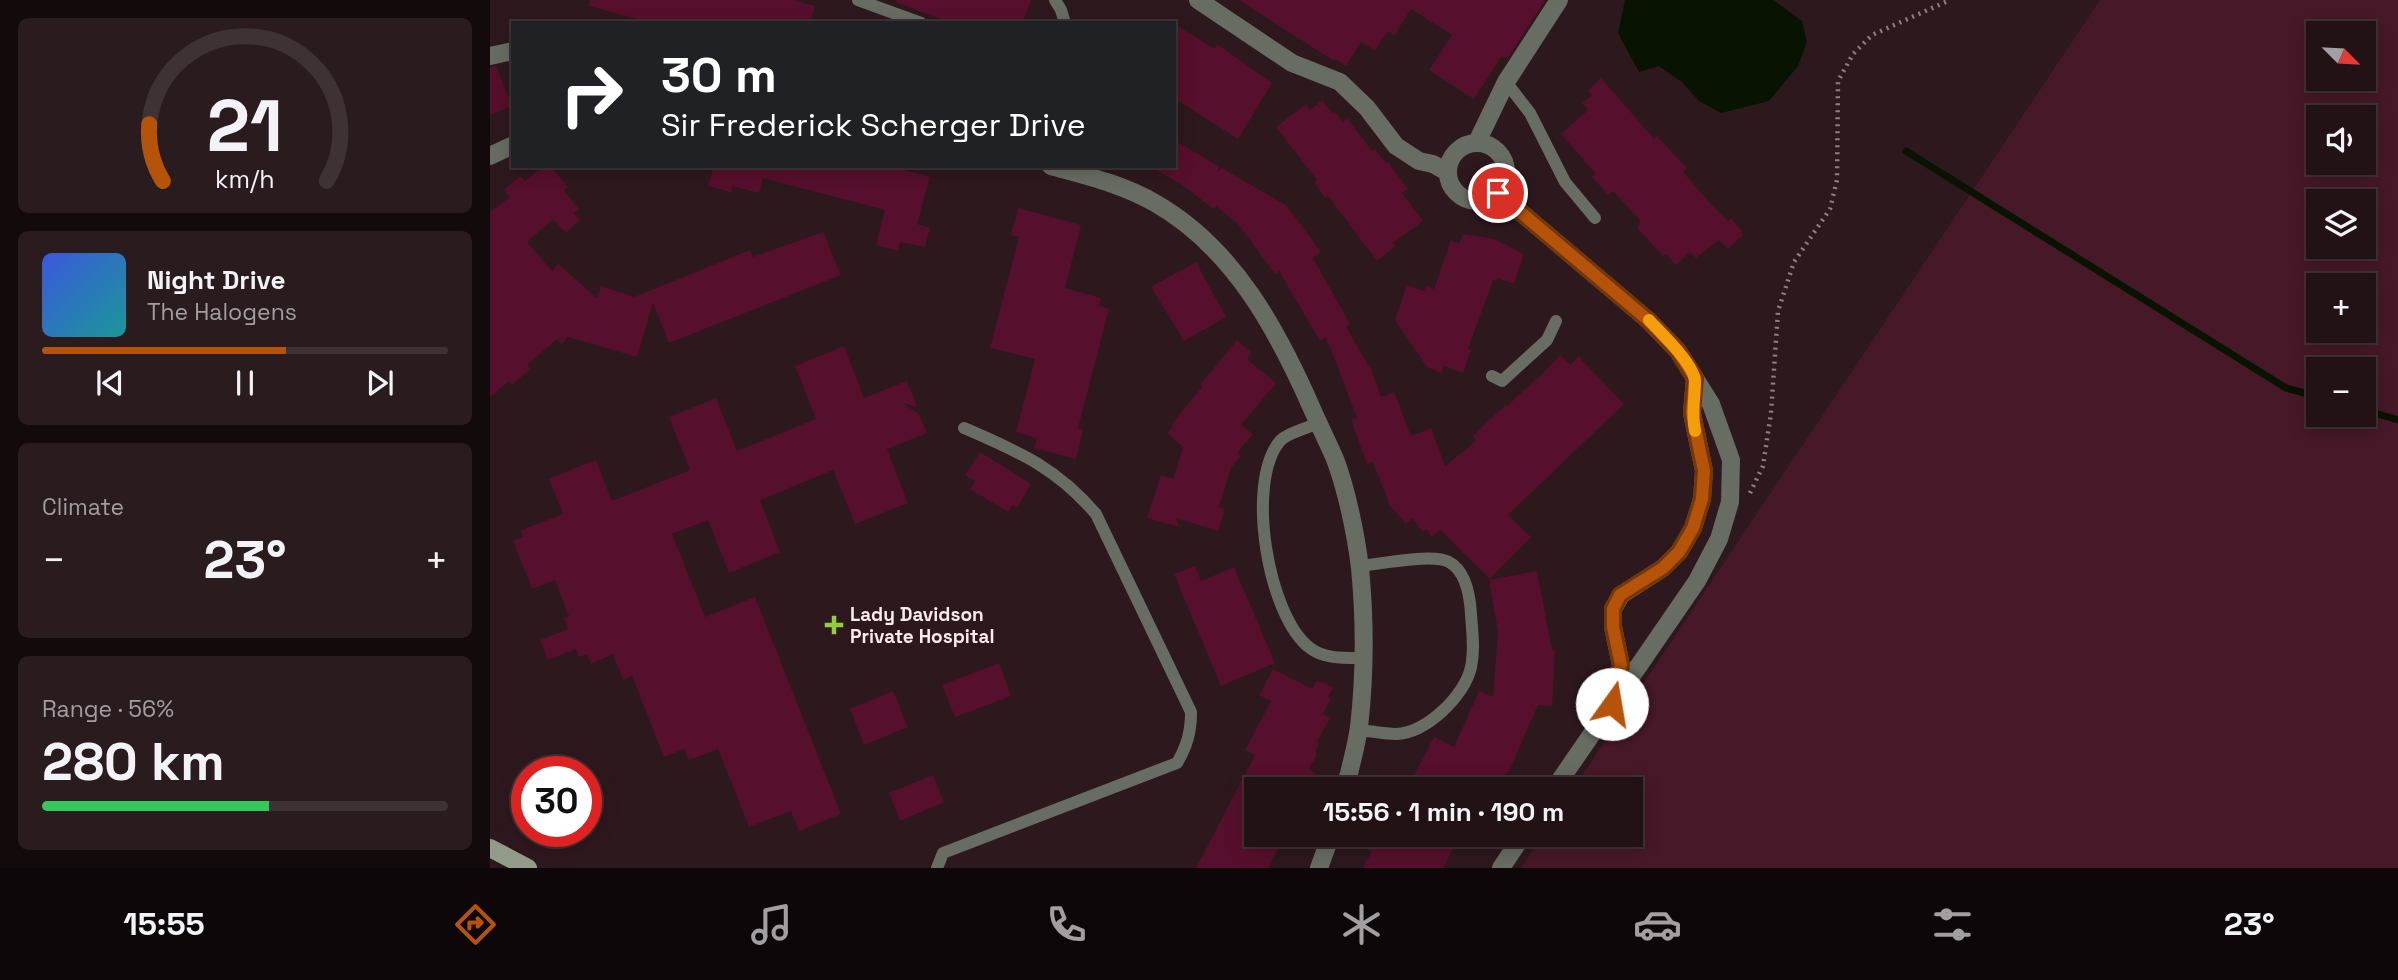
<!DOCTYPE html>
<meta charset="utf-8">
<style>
:root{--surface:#221216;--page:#2a1b1f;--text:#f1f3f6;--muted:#a29ea1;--line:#3f3235;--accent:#b45309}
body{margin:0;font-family:"Space Grotesk",sans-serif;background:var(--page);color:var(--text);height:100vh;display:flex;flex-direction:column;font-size:26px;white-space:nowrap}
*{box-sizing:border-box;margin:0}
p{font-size:23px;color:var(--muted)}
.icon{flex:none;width:38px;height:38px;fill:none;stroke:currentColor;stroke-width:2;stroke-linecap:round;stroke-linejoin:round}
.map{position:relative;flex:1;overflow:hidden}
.details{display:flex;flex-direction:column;gap:18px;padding:18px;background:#130a0c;width:490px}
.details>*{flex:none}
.banner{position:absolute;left:21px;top:21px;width:665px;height:147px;border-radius:0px;box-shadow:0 4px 18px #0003,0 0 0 2px var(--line);background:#202124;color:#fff;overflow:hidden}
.needle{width:46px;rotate:114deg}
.tools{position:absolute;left:1816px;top:21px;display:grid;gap:14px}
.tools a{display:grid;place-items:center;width:70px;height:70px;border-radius:0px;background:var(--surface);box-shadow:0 4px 18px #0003,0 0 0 2px var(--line);font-size:35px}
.speed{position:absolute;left:21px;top:756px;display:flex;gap:14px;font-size:35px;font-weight:700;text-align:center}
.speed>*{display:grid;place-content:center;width:91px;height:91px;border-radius:50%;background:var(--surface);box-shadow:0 4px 18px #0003,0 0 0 2px var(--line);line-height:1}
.speed .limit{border:10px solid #d22;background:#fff;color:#111}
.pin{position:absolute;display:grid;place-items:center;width:60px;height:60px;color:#fff;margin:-30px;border:4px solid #fff;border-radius:50%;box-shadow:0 2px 7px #0007}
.me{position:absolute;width:77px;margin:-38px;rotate:13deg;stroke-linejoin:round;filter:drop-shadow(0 0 5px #0008)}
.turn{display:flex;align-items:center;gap:24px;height:147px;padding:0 35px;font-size:32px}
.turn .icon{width:91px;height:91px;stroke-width:2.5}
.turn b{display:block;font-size:49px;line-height:60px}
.big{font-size:52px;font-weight:600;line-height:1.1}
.details .widget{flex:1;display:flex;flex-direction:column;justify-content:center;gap:10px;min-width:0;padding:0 24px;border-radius:10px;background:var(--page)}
.details .dial{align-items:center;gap:0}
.dial svg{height:182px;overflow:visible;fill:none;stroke:var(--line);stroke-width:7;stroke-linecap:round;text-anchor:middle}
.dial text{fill:var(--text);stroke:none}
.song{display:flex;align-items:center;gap:21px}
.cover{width:84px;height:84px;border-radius:10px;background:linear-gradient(135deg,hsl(230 70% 55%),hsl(180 70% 35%))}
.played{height:7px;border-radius:4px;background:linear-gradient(90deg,var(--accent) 60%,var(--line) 60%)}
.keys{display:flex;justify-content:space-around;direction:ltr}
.heat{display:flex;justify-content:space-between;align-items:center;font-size:38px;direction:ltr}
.charge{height:10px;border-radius:5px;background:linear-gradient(90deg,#34c759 56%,var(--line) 0)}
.trip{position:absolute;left:754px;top:777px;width:399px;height:70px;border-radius:0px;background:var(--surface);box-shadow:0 4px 18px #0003,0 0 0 2px var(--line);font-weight:600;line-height:70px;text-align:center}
.tab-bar{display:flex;height:112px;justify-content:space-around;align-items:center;background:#0e0709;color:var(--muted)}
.tab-bar .icon{width:49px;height:49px}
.tab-bar .current{color:var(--accent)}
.tab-bar b{font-size:32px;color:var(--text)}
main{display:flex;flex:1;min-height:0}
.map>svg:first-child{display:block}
.green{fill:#471828;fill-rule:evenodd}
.water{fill:#091301}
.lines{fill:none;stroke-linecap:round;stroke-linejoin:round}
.stream{stroke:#091301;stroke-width:7}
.building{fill:#560f2c}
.path{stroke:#917e83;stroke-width:4.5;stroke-dasharray:2 5;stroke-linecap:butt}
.service{stroke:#686d63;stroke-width:12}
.minor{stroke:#686d63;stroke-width:18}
.secondary{stroke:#929a8a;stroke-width:18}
.route-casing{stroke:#753606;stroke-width:18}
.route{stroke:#b45309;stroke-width:12}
.slow{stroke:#f59e0b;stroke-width:12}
.poi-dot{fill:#92cd3f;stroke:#2d181e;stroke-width:2.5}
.labels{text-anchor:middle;stroke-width:7;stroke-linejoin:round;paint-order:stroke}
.poi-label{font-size:19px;font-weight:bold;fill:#fbebee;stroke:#2d181e;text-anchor:start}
</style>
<main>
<section class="details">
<div class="widget dial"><svg viewBox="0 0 100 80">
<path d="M14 69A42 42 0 1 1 86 69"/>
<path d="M14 69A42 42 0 0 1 8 44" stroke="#b45309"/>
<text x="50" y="56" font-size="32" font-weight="700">21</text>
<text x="50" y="72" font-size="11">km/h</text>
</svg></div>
<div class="widget">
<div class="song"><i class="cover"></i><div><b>Night Drive</b><p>The Halogens</p></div></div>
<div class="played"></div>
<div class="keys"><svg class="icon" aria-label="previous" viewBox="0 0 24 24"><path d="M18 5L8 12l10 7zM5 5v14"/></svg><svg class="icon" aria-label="pause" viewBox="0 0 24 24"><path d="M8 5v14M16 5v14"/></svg><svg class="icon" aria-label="next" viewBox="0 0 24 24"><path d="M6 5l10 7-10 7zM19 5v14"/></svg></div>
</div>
<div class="widget"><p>Climate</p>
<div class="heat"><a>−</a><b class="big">23°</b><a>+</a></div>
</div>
<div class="widget"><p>Range · 56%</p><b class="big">280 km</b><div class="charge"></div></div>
</section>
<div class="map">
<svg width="1908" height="868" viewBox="0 0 1908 868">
<rect width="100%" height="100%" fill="#2d181e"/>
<!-- green -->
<path class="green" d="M1610 0H1908V868H1031L1053 835H1141V789H1083ZM1829 33H1874V79H1829ZM1829 117H1874V163H1829ZM1829 201H1874V247H1829ZM1829 285H1874V331H1829ZM1829 369H1874V415H1829Z"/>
<!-- water -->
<path class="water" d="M1135 0H1283L1312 21 1317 42 1308 66 1279 101 1231 113 1209 101 1192 82 1169 66 1149 72 1128 33Z"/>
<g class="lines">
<!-- stream -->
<path class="stream" d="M1416 151 1796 388 1829 397
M1874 410 1908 420"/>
</g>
<!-- building -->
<path class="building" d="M100 0H304L325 6 320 23H162L99 6Z
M406 0H541L532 23H461L406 2Z
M749 0H1055L1018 58 1011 57 984 99 939 70 962 35 921 9 904 36 898 31 885 51 871 42 856 66 845 59 844 61Z
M684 24 725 49 727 44 782 83 748 139 684 98Z
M6 66 22 106 0 115V67Z
M1111 78 1164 139 1167 136 1197 168 1193 172 1222 205 1238 221 1241 218 1251 230 1253 235 1238 249 1229 240 1206 258 1200 252 1186 265 1176 254 1173 256 1148 229 1150 220 1123 191 1118 195 1102 177 1106 174 1071 134 1098 110 1092 103 1102 95 1098 90Z
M832 100 842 113 845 112 853 122 857 118 882 151 885 149 896 163 898 162 918 189 912 193 933 221 903 243 906 246 887 261 838 196 835 198 824 182 827 180 786 127 816 104 820 110Z
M684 140 730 167 726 173 732 168 797 206 831 252 823 258 860 324 856 327 882 371 891 397 904 392 921 436 941 428 955 466 986 441 983 436 999 420 1016 405 1017 406 1046 379 1047 380 1070 355 1081 365 1088 356 1134 404 1018 515 1041 537 1000 579 950 530 942 537 936 529 933 532 922 518 916 524 900 506 883 462 877 464 861 420 867 418 836 337 830 341 789 271 785 274 748 224 726 206 724 209 692 185 660 166H684Z
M53 166H60L78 187 74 191 89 209 84 213 90 220 76 233 63 219 37 242 62 271 68 264 107 298 111 286 144 297 260 250 263 257 333 232 351 275 179 343 163 303 147 357 78 337 72 344 67 339 37 365 40 369 22 385 19 381 0 397V212L20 197 14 190 30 176 35 181Z
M224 166H398L440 177 427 224 440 228 435 247 410 242 408 251 386 245 395 210 273 178 269 193 242 186 241 192 218 186Z
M528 208 591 225 575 288 611 298 609 306 619 309 588 428 593 430 586 459 544 448 547 438 526 432 545 359 500 348 529 237 521 235Z
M973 234 1004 239 1034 254 1024 284 1007 278V281L1003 280 978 349 981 350 973 373 954 366 952 373 937 367 905 320 917 285 934 291 936 286 944 289 961 240 969 244Z
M706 262 736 317 694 341 661 287Z
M747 340 762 353 757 359 786 383 751 425 763 434 747 453 751 456 741 468 729 507 735 509 728 531 686 518 689 527 657 518 671 475 683 479 693 447 677 433 683 427 681 425 712 387 710 385Z
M354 346 374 398 417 381 427 407 412 403 429 414 437 433 397 449 418 503 365 524 343 470 270 500 290 552 239 573 218 520 182 534 215 617 265 597 351 814 309 831 301 811 259 827 228 749 199 760 194 749 174 757 142 676 133 680 123 654 101 664 97 654 89 657 86 649 58 660 50 640 78 629 74 618 79 616 65 580 42 589 23 541 33 537 31 530 73 514 59 479 90 466 106 460 122 501 200 470 179 417 226 398 247 451 326 419 305 366Z
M490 452 541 484 527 508 523 505 518 512 480 489 485 481 475 475Z
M705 566 711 581 744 567 785 663 731 686 684 574Z
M1047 571 1062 650H1065L1062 706 1048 705 1020 769 1007 789H917L944 737 964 747 989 691 1003 697 1008 632 999 580Z
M509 663 521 696 465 717 452 685Z
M783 669 822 689 827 680 843 688 838 697 841 699 833 714 840 718 827 742 829 743 825 752 827 754 819 769 826 773 818 789H810L782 775 774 789H766V835H795L778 868H706L765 755 755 750 781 701 769 695Z
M403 691 418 727 374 745 360 709Z
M443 775 454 802 410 821 399 793Z
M852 835H970L953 868H873L882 851Z"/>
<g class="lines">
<!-- path -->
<path class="path" d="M1260 493 1273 466 1281 413 1288 311 1304 262 1340 209 1347 180 1348 81 1363 54 1382 35 1460 0"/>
<!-- service -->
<path class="service" d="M368 0 431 23
M565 0 571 10 575 23
M1016 82 1040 113 1075 182 1105 218
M1002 376 1012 381 1057 340 1066 321
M829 423C818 428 797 433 790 441 755 482 778 617 820 648 834 659 855 658 872 658
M869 730C881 731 894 734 906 734 936 733 975 696 981 667 985 649 982 631 981 614 980 597 976 571 959 562 943 553 889 564 870 566
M447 868 453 853 687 763C697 746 701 732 701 712L606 514C566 467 529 452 474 428"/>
<!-- minor -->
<path class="minor" d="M708 0 802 63 850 82 877 108 906 146 929 161 943 164 957 172
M0 56 23 51
M987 142 1016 82 1069 0
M958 172a29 29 0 1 1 58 0a29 29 0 1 1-58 0Z
M0 156 23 145
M561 166C597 176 632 184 665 203 744 248 788 331 823 411 830 427 838 443 845 459 857 491 866 535 870 568 875 620 875 675 869 727 866 748 860 769 855 789
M1008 193 1158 320 1188 351 1221 404 1241 460 1240 502 1229 539 1207 581 1064 789
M1124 693 1131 665 1123 627V609L1131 595 1173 568 1189 552 1203 528 1212 499 1214 471 1202 413 1205 378
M829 868 841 835
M1011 868 1033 835"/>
<!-- secondary -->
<path class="secondary" d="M0 848 38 868"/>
</g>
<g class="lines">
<defs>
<path id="route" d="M1008 193 1158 320 1188 351 1205 378 1202 413 1214 471 1212 499 1203 528 1189 552 1173 568 1130 595 1123 609V627L1131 665 1122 704"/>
</defs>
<!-- route casing -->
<use href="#route" class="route-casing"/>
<!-- route -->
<use href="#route" class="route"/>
<!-- slow -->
<path class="slow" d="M1159 320C1171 333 1204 364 1205 381 1205 400 1201 412 1205 431"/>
</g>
<!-- markers -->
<path class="poi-dot" d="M340.5 614.5h7v7h7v7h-7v7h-7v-7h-7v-7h7z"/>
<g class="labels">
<!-- poi labels -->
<g class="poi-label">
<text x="360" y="621">Lady Davidson<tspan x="360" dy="22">Private Hospital</tspan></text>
</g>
</g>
</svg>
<div class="tools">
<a><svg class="needle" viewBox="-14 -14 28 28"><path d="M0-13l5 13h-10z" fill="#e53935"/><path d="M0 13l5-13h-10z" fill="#a29ea1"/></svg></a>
<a><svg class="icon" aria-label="sound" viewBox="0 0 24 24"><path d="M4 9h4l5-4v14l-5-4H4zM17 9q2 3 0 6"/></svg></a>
<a><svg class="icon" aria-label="layers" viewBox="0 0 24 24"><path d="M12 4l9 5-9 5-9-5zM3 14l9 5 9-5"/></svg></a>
<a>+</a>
<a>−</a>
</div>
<div class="speed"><div class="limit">30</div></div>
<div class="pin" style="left:1008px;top:193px;background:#d93025"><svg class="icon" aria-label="arrive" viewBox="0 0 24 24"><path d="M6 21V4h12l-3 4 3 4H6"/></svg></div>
<svg class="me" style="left:1122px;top:704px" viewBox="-20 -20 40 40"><circle r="19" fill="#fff"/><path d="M0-13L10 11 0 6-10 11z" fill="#b45309"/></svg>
<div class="trip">15:56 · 1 min · 190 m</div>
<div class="banner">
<div class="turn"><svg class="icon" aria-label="right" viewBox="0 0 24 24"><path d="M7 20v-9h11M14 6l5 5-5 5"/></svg><div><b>30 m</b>Sir Frederick Scherger Drive</div></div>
</div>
</div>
</main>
<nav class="tab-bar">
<b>15:55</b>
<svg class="icon current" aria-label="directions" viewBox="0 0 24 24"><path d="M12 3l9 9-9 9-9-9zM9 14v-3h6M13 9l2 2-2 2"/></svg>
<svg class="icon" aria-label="music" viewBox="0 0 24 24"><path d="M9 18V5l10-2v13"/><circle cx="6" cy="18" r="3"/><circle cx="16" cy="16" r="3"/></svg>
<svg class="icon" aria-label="phone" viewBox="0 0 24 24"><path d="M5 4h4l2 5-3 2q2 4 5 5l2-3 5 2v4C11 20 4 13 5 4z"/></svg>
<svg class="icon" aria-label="climate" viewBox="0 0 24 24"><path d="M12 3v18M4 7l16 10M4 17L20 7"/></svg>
<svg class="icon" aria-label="car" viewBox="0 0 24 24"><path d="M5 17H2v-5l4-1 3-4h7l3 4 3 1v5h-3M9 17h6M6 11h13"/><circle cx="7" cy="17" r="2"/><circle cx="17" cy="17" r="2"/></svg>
<svg class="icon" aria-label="filters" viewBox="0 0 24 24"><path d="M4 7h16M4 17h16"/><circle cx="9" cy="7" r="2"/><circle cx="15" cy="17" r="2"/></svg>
<b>23°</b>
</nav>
